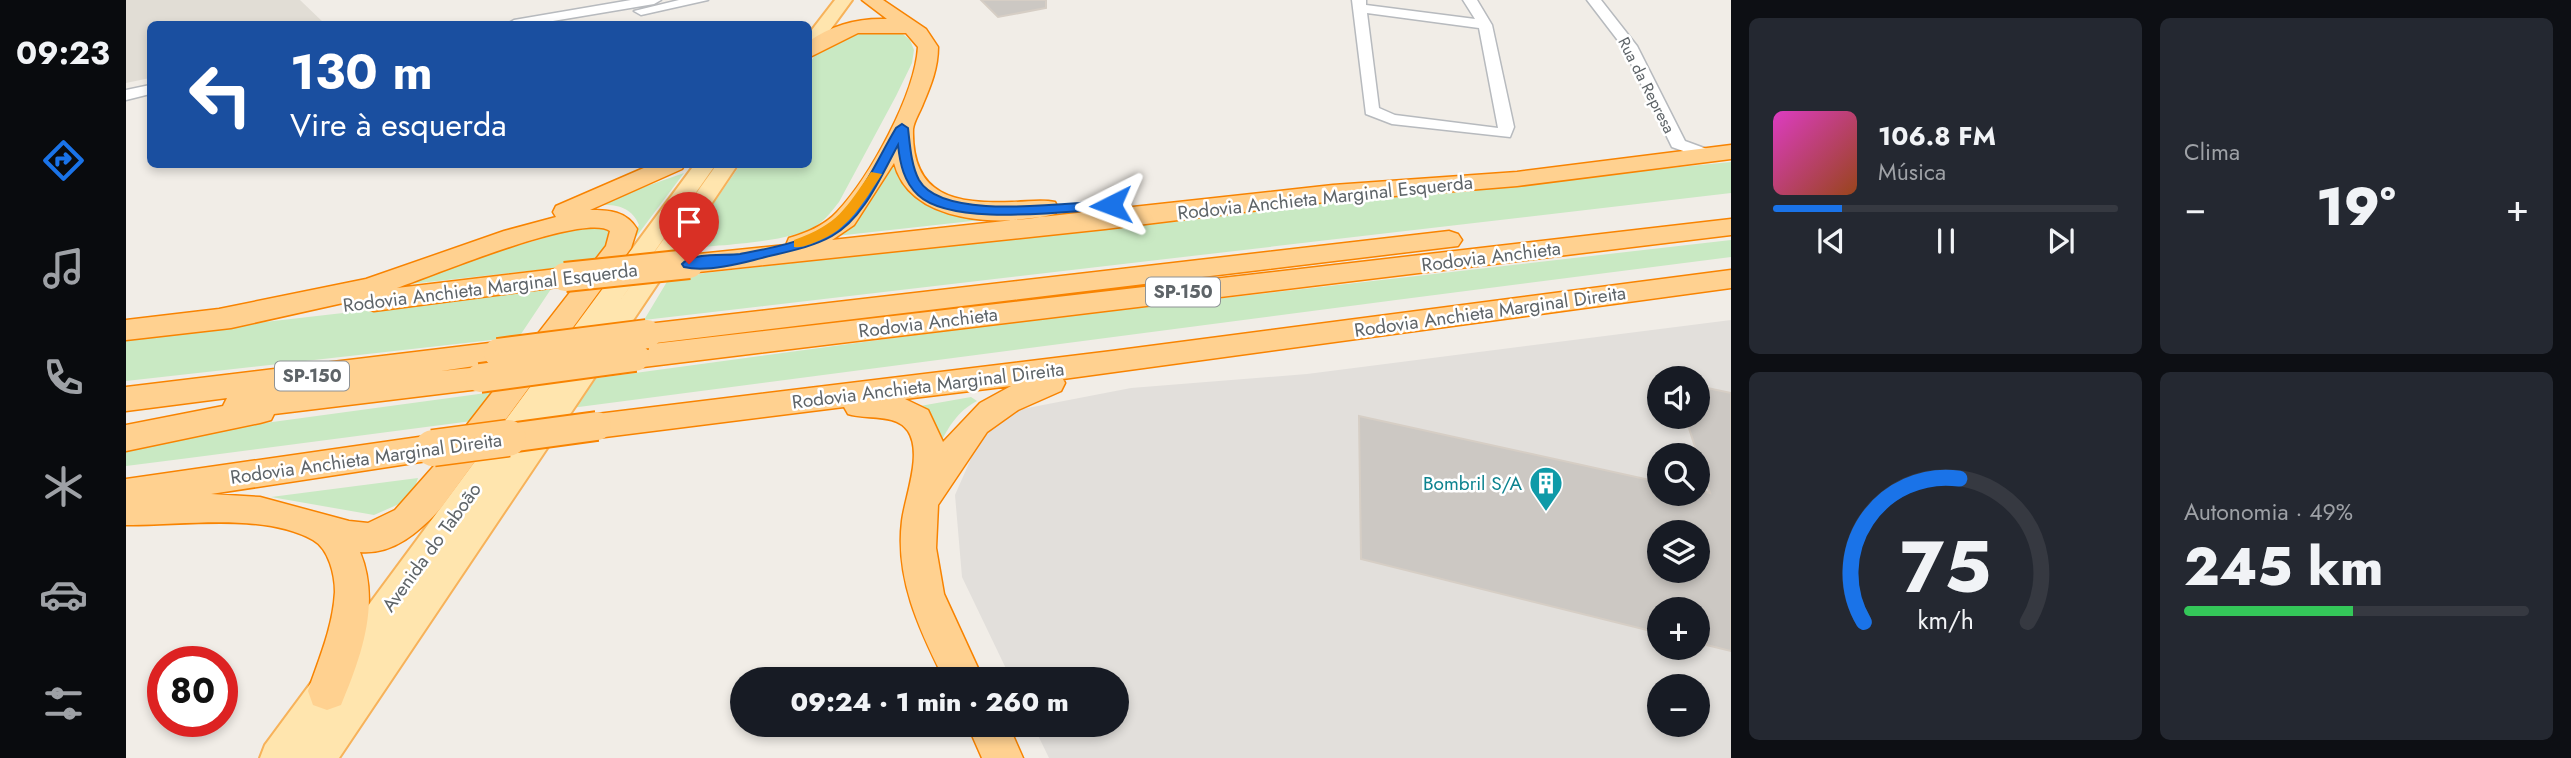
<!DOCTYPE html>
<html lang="pt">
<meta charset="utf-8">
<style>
:root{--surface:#171b24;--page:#242831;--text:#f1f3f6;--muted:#9ea1a6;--line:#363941;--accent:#1a73e8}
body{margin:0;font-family:Jost,sans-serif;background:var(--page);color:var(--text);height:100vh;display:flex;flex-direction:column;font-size:26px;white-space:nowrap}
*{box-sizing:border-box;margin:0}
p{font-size:23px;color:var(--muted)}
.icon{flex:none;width:38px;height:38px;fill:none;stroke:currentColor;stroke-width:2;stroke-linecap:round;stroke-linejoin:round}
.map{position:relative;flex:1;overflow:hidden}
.details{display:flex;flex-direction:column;gap:18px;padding:18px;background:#0d0f14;width:840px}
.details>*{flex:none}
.banner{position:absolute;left:21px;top:21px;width:665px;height:147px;border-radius:10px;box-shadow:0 4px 10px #0003;background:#1a4fa0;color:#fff;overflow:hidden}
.fabs{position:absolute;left:1521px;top:366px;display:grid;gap:14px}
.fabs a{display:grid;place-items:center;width:63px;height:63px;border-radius:50%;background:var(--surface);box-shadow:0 4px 10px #0003;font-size:35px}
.speed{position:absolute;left:21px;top:646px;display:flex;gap:14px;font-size:35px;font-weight:700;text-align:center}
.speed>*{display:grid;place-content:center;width:91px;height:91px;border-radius:50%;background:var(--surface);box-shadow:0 4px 10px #0003;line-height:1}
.speed .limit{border:10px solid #d22;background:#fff;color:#111}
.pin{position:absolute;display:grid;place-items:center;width:60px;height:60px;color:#fff;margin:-72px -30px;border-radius:50% 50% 50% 0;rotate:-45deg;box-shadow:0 0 7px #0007}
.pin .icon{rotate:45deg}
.me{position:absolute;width:77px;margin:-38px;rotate:267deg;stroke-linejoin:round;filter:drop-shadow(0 0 5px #0008)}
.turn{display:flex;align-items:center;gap:24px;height:147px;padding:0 28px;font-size:32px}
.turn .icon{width:91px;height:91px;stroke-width:2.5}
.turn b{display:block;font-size:49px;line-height:60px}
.big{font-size:52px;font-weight:800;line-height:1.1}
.details .card{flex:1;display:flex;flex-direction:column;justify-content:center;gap:10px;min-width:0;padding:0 24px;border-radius:10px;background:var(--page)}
.details .dial{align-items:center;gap:0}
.dial svg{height:182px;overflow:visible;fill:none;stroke:var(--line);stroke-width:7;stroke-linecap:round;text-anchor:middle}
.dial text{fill:var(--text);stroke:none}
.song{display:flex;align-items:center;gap:21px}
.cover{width:84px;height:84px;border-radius:10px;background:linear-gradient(135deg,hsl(310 70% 55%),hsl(20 70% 35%))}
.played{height:7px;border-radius:4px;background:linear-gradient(90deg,var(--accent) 20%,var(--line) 20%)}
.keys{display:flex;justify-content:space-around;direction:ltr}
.heat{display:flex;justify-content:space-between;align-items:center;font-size:38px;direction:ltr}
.charge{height:10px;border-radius:5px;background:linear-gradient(90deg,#34c759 49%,var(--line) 0)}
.details .tiles{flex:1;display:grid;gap:18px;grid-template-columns:repeat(2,1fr)}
.trip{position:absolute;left:604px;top:667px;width:399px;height:70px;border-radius:35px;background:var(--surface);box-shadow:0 4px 10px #0003;font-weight:800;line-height:70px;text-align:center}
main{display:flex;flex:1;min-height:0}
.tabs{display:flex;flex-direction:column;width:126px;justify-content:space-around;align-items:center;background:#090b0e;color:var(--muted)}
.tabs .icon{width:49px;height:49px}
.tabs .current{color:var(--accent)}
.tabs b{font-size:32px;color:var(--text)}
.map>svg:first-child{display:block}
.industrial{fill:#e2dfdb;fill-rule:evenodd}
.education{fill:#e1ddd5}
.green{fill:#c9e9c3}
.building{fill:#ccc8c3;stroke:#d6cec5;stroke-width:2;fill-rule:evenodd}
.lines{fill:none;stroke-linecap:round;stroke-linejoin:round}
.minor-casing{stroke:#b7babe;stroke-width:3}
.major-casing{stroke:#f7b25a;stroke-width:4}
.highway-casing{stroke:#f88300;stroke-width:3}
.minor{fill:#fff;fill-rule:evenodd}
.major{fill:#ffe5ae;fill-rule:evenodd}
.highway{fill:#ffd190;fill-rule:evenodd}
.highway-bridge-far1-casing{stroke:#f88300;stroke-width:32;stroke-linecap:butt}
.highway-bridge-casing{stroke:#f88300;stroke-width:39;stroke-linecap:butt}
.highway-bridge-far1{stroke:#ffd190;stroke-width:28}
.highway-bridge{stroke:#ffd190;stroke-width:36}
.route{fill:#1a73e8;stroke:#114b97;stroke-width:2}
.slow{fill:#f59e0b}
.labels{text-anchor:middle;stroke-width:5;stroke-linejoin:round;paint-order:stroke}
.far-street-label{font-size:16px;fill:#5e6468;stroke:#fff}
.shield{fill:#fff;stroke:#8e9295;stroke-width:2}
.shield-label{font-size:18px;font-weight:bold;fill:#5e6468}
.street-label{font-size:19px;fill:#5e6468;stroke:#fff}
.culture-label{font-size:19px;fill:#0d838f;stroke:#fff;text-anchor:end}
</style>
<main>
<nav class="tabs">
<b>09:23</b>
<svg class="icon current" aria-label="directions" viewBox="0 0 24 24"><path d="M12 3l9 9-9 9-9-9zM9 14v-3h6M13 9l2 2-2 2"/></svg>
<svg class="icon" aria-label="music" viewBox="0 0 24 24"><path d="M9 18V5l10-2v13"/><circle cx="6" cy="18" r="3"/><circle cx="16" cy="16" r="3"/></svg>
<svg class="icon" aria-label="phone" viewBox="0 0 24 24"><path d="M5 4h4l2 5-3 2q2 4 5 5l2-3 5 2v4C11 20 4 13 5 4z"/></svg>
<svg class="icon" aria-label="climate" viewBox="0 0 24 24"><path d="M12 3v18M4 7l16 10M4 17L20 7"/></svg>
<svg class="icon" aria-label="car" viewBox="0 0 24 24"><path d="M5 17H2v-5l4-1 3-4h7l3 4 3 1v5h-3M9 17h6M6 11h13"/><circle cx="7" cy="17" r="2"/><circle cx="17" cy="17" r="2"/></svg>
<svg class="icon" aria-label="filters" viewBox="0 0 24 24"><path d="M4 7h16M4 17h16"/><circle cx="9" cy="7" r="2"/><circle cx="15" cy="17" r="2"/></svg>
</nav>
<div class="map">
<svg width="1605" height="758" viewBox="0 0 1605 758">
<rect width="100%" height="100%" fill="#f1ede7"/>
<!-- industrial -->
<path class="industrial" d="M1605 320V758H923L907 725 990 724V679H885L836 577 829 495 854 438 873 420 891 410 1005 388 1181 374ZM1533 378H1572V416H1533ZM1533 455H1572V494H1533ZM1533 532H1572V570H1533ZM1533 609H1572V648H1533ZM1533 686H1572V724H1533Z"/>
<!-- education -->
<path class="education" d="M0 0H174L199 24H24V78L0 83Z"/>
<!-- green -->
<path class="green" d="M724 31H773L784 40 788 50 786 63 770 96 713 202C706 211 699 220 690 226 664 243 589 245 556 249L614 165 682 164 683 64 691 52Z
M767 158C775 170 781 185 791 195 813 221 860 215 891 216L701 237Z
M1605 162V193L518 320 542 280 579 273 1264 195Z
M558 173 492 261 513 225C504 202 479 203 458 208Z
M483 226 488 233C481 249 472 261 456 265L266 286 328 264 456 227Z
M1605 240V257C1070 325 535 397 0 466V446L28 438 871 324Z
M425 289 393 337 0 381V338Z
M845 397 851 401C831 412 823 426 813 446L812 431 794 406Z
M292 478 287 493 273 504 248 515 145 497Z"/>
<!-- building -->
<path class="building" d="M855 0H920V8L872 17Z
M1572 386 1605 393V651L1572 643V609H1533V633L1235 559 1233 416 1533 482V494H1572V490L1584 493 1559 416H1572ZM1533 532H1572V570H1533Z"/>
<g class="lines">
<defs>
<path id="minor" d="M505 0H535L528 4 409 24H381L388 20Z
M553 0H582L515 15 508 11Z
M1226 0H1240V5L1349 19 1337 0H1351L1366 25 1388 127 1384 137 1266 124 1240 114ZM1241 13 1353 28 1372 128 1269 115 1253 108Z
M1461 0H1475L1511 46 1559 141 1589 152V158H1577L1546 147 1497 47Z
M24 85V94L0 100V90Z"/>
<path id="major" d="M709 0H726L688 52 682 53V35Z
M569 164H590L493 302 591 164H612L213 758H134L139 745Z"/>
<path id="highway" d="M736 0H757L800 29 812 47C812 68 805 85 797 104 794 112 788 121 787 129 785 197 830 204 886 202 900 202 915 199 929 202L932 208 929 214C877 227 784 225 768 163L728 225 706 240 1207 185 1391 172 1605 145V159L1391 186 1207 201 979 229 563 273 554 270 550 264 554 258 563 255 660 245 663 238C680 233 698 226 711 212 744 177 789 95 792 47L780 33H732L682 58V42C705 25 733 18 761 19Z
M527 164H559L556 169 464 210C483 210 500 211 511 229L505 248 315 508C294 531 268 555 234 552 255 603 235 657 215 705L201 710 187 705 182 691C193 659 207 627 209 592 209 575 203 549 187 540 136 512 56 526 0 525V479L307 435 318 439 323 448 480 246 484 231C458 212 306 276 271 288L439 268 448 270 452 277 448 284 439 286 248 311 238 308 235 299 105 328 0 340V320L93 309 240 279 378 231 430 217 427 212 430 206ZM314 459 269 510 242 523 223 521 134 497 85 494Z
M1605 219V235L509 368 499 365 494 357 499 349 509 346Z
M1323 231 1332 234 1336 240 1332 246 521 344 511 341 507 334 511 327 521 324Z
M1605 270V288L937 379 939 383 935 391 892 410 861 432 812 505 810 548 818 594 857 679H818C793 629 769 578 776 521 779 496 797 454 782 431 770 413 740 420 722 414L718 407 471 438 460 435 455 426 460 417 471 414 986 351ZM885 386 854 403 817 442 802 410 779 399Z
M372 342 382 345 387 353 382 361 315 371 354 367 365 370 369 378 365 386 354 389 148 414 145 420 134 423 0 451V425L97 406 101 398 0 411V387Z
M841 724H882L897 758H856Z"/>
</defs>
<!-- minor casing -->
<use href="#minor" class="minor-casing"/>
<!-- major casing -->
<use href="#major" class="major-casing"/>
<!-- highway casing -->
<use href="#highway" class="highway-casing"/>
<!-- minor -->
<use href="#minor" class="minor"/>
<!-- major -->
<use href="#major" class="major"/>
<!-- highway -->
<use href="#highway" class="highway"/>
<defs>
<path id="highway-bridge-far1" d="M439 277 563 264
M372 353 521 334
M354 378 509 357
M368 440 471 426"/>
<path id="highway-bridge" d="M307 448 382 438"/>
</defs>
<!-- highway-bridge-far1 casing -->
<use href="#highway-bridge-far1" class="highway-bridge-far1-casing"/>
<!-- highway-bridge casing -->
<use href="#highway-bridge" class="highway-bridge-casing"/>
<!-- highway-bridge-far1 -->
<use href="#highway-bridge-far1" class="highway-bridge-far1"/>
<!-- highway-bridge -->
<use href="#highway-bridge" class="highway-bridge"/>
</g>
<!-- route -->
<path class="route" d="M776 124 782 128C784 145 785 165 793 180 817 222 942 202 985 201L991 205 985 209C939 211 826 227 792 195 778 182 774 164 772 145 755 176 738 218 706 236 683 249 653 253 628 260 609 265 578 272 558 267L556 264C567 252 598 256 614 254 640 249 675 243 698 229 732 208 750 161 770 128Z"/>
<!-- slow -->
<path class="slow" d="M745 172 756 174C737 203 723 230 690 242 682 245 676 248 668 247V240C713 224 719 209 745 172Z"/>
<!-- icons -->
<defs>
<symbol id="building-pin" viewBox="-11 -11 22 30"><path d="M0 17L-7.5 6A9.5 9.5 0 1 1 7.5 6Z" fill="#0f9aa8" stroke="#fff"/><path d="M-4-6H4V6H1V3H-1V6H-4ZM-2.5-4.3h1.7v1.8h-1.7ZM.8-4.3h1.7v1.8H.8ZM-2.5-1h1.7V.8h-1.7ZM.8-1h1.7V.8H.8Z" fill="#fff"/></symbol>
</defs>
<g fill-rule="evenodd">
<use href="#building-pin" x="1401" y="464" width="38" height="52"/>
</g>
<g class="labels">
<!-- far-street labels -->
<g class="far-street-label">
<text transform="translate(1521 85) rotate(63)" y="6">Rua da Represa</text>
</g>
<!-- shield labels -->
<g class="shield">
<rect x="1020" y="277.5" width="74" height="29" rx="5"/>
<rect x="149" y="361.5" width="74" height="29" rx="5"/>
</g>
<g class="shield-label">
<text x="1057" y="298">SP-150</text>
<text x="186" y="382">SP-150</text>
</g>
<!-- street labels -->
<g class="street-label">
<text transform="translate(1199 197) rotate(-6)" y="7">Rodovia Anchieta Marginal Esquerda</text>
<text transform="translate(1365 256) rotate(-7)" y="7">Rodovia Anchieta</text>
<text transform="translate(364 287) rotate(-7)" y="7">Rodovia Anchieta Marginal Esquerda</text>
<text transform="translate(1364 311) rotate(-8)" y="7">Rodovia Anchieta Marginal Direita</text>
<text transform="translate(802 322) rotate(-7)" y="7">Rodovia Anchieta</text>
<text transform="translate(802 385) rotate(-7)" y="7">Rodovia Anchieta Marginal Direita</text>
<text transform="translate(240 458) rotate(-8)" y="7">Rodovia Anchieta Marginal Direita</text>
<text transform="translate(305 547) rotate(-54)" y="7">Avenida do Taboão</text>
</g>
<!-- culture labels -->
<g class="culture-label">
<text x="1396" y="490">Bombril S/A</text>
</g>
</g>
</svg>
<div class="fabs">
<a><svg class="icon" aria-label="sound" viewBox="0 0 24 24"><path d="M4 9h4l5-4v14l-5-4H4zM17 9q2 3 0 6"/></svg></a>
<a><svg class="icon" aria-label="search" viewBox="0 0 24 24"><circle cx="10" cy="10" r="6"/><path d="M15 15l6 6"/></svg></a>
<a><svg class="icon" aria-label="layers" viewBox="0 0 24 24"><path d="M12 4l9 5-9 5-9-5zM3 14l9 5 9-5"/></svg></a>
<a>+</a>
<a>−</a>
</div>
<div class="speed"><div class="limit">80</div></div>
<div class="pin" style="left:563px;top:264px;background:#d93025"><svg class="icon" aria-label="arrive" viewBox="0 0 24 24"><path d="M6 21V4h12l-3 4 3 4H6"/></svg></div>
<svg class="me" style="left:985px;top:205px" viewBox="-20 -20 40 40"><path d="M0-17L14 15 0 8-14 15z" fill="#1a73e8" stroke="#fff" stroke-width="4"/></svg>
<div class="trip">09:24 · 1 min · 260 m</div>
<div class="banner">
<div class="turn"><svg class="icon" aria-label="left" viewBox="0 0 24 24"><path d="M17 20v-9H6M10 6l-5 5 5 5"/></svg><div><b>130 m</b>Vire à esquerda</div></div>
</div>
</div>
<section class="details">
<div class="tiles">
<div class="card">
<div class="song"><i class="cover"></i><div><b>106.8 FM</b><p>Música</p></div></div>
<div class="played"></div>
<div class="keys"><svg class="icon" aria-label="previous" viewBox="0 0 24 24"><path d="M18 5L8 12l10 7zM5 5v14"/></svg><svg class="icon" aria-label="pause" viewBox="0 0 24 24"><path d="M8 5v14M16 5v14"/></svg><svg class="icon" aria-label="next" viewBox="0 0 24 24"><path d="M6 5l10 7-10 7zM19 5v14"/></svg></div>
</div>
<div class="card"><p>Clima</p>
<div class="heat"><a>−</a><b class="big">19°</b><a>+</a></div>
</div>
<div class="card dial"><svg viewBox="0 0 100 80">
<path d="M14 69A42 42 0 1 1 86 69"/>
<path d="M14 69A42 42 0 0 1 56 6" stroke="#1a73e8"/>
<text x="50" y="56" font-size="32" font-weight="700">75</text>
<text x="50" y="72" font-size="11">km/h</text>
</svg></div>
<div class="card"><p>Autonomia · 49%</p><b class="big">245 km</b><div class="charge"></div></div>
</div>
</section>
</main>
